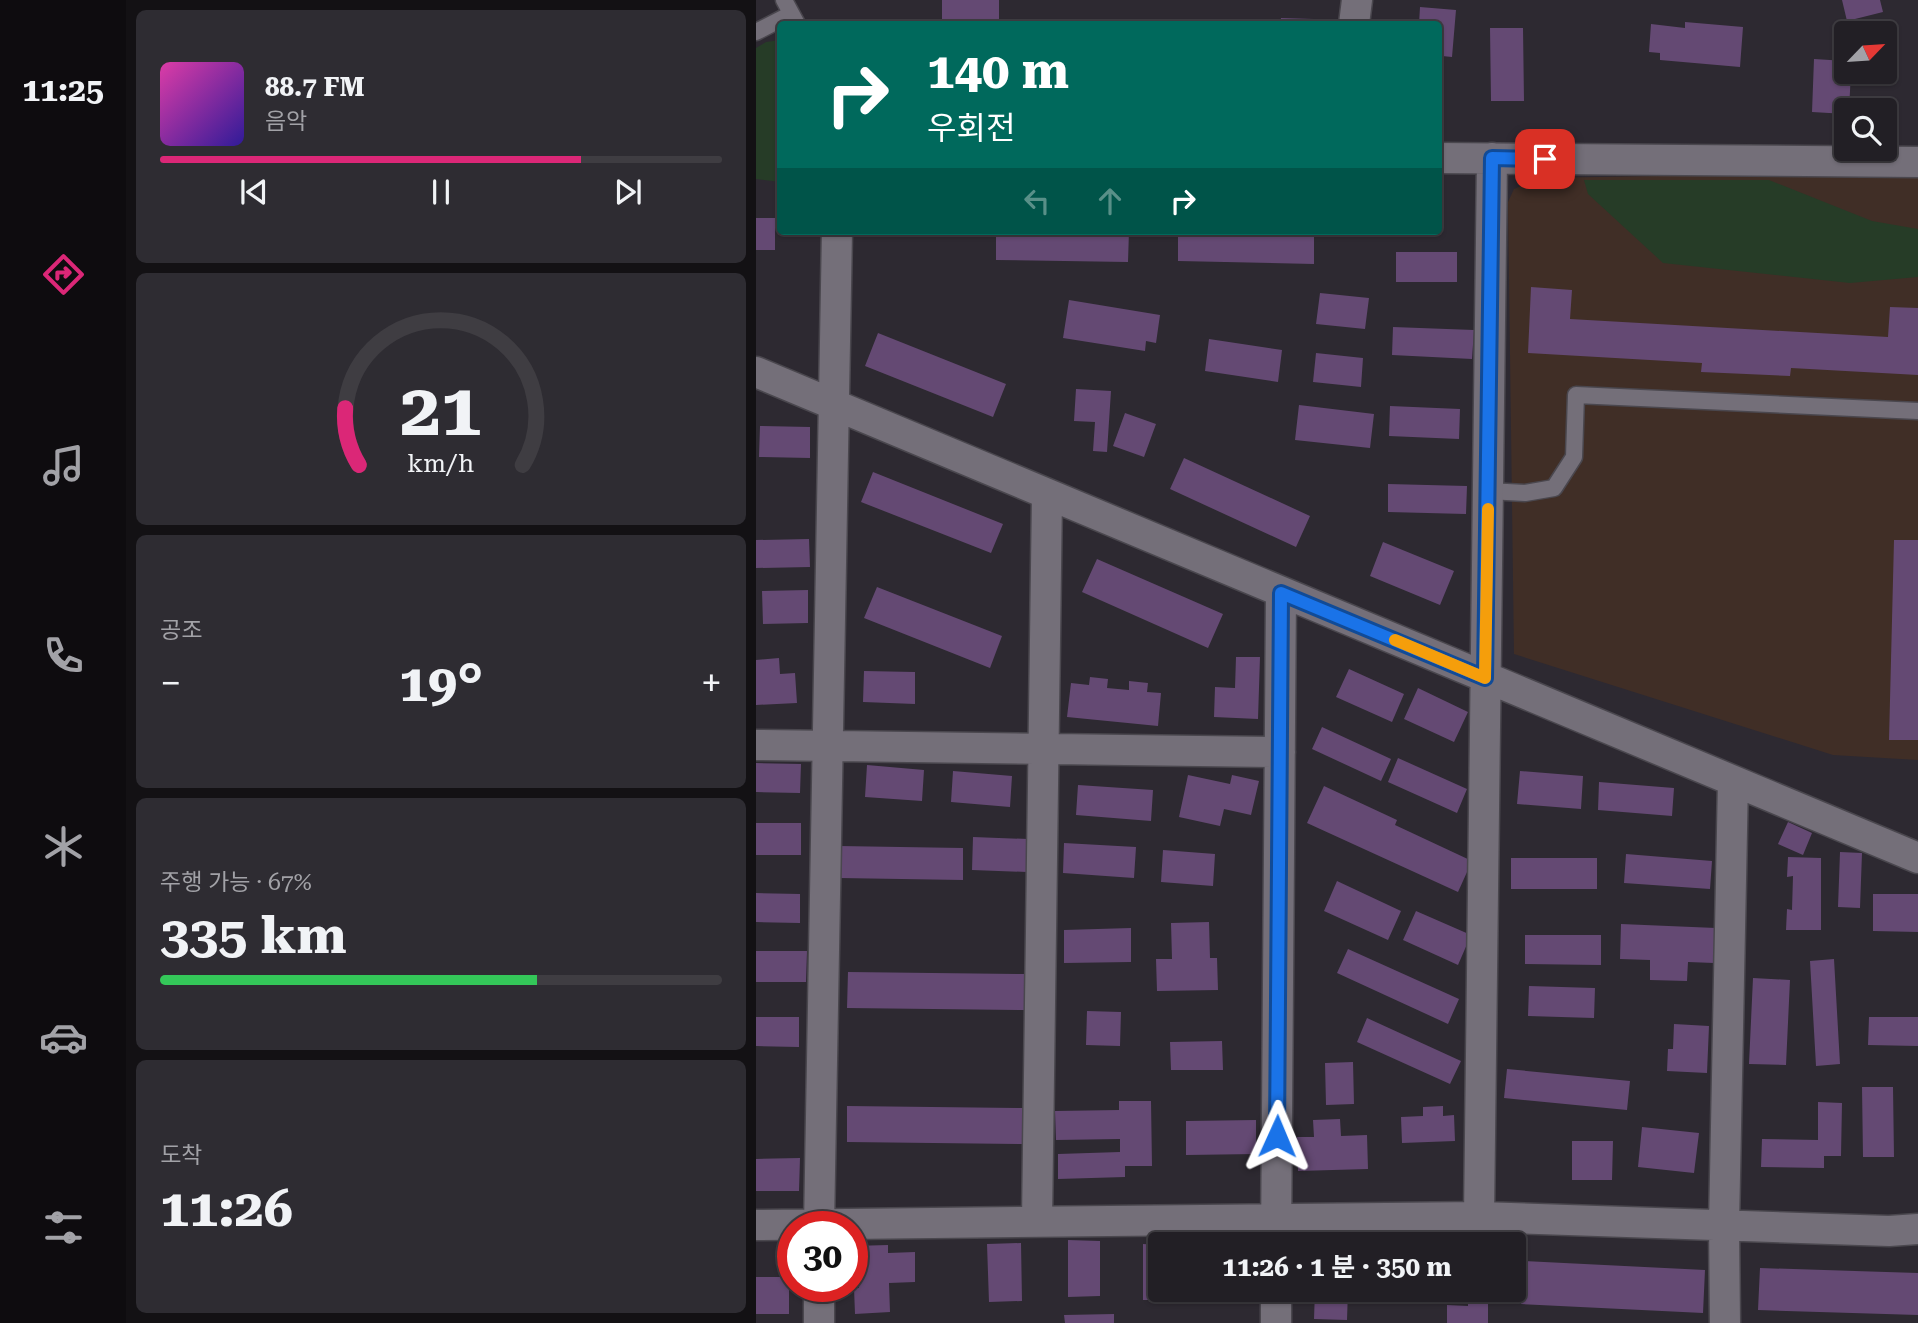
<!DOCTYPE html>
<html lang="ko">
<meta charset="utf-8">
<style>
:root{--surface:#221f25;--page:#2e2c32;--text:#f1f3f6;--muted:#a2a2a7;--line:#3f3d42;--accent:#db2777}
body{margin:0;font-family:"Roboto Serif","Noto Sans KR",serif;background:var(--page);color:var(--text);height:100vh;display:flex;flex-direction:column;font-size:26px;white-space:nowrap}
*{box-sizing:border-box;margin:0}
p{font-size:23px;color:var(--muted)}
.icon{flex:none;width:38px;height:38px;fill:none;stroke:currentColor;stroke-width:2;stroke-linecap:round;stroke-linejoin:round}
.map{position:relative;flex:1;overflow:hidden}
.side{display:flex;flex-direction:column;gap:10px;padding:10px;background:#131114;width:630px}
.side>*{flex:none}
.hud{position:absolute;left:21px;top:21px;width:665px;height:214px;border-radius:7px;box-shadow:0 2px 5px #0004,0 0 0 2px var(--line);background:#00695c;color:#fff;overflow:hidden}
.needle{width:46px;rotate:65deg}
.buttons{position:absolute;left:1078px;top:21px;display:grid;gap:14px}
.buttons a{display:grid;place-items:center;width:63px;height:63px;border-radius:7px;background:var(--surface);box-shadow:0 2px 5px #0004,0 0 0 2px var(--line);font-size:35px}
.speed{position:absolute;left:21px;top:1211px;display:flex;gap:14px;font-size:35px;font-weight:700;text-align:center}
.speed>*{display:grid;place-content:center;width:91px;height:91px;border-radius:50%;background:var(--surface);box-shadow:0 2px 5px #0004,0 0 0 2px var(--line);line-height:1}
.speed .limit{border:10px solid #d22;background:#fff;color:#111}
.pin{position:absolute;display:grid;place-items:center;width:60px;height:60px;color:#fff;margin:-30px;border-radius:14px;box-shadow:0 4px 10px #0006}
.me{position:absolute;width:77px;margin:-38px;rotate:1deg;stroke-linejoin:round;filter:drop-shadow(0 0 5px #0008)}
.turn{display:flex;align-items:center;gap:24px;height:147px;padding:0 35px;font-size:32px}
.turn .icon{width:91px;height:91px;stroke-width:2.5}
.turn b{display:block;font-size:49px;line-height:60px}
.lanes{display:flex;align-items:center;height:66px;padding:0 35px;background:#0003;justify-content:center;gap:35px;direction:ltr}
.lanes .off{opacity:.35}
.big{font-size:52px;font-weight:700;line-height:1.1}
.side .card{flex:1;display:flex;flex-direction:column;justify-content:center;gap:10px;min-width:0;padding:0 24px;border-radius:10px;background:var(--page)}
.side .dial{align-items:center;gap:0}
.dial svg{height:182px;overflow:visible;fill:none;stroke:var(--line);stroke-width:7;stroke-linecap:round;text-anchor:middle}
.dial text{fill:var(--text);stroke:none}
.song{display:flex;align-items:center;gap:21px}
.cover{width:84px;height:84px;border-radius:10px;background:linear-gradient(135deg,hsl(320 70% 55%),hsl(250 70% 35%))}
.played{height:7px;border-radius:4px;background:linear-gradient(90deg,var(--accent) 75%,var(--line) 75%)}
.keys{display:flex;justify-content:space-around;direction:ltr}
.heat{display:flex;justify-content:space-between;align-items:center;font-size:38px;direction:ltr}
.charge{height:10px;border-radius:5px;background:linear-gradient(90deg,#34c759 67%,var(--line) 0)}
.trip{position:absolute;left:392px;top:1232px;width:378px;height:70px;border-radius:7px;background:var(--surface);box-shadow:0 2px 5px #0004,0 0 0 2px var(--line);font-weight:700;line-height:70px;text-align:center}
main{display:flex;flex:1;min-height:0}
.tabs{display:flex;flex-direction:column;width:126px;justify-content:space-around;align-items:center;background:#0e0c0f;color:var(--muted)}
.tabs .icon{width:49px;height:49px}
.tabs .on{color:var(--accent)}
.tabs b{font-size:32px;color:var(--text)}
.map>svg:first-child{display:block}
.education{fill:#402e26}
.green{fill:#263c27}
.building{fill:#644973}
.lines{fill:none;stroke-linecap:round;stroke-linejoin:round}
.lane-casing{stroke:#4a474e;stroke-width:19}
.street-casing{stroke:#4a474e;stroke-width:33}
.lane{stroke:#746f79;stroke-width:16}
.street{stroke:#746f79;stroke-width:30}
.route-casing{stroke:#114b97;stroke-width:18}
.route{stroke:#1a73e8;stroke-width:12}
.slow{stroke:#f59e0b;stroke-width:12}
</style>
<main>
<nav class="tabs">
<b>11:25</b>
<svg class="icon on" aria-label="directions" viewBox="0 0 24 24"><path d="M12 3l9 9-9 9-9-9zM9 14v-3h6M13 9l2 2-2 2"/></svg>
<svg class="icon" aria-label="music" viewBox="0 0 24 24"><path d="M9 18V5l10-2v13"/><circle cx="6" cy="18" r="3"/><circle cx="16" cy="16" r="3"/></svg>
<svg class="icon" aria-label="phone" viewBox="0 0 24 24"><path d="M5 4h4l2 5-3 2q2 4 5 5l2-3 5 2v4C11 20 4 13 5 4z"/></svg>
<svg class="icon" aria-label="climate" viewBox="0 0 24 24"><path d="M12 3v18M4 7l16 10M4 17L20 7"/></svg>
<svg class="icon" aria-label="car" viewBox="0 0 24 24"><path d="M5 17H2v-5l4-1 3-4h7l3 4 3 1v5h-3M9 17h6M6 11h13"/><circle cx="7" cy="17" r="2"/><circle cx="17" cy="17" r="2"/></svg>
<svg class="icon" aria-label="filters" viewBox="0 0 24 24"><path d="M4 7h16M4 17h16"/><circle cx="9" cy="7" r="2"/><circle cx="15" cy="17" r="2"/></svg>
</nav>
<section class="side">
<div class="card">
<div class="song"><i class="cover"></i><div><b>88.7 FM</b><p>음악</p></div></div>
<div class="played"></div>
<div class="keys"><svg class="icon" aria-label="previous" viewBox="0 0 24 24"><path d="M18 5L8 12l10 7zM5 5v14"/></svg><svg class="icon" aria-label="pause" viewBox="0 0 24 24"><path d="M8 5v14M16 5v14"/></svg><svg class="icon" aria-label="next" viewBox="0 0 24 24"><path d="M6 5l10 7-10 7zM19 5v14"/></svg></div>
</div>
<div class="card dial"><svg viewBox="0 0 100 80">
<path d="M14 69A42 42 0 1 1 86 69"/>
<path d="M14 69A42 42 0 0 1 8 44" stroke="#db2777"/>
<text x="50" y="56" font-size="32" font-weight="700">21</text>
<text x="50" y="72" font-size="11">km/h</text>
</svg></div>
<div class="card"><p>공조</p>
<div class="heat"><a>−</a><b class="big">19°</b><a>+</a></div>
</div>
<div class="card"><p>주행 가능 · 67%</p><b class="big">335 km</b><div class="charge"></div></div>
<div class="card"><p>도착</p><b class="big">11:26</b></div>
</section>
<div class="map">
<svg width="1162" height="1323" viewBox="0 0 1162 1323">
<rect width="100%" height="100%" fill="#2d2931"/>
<!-- education -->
<path class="education" d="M1024 174 1162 178V760L1077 755 758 654 752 202 758 189 783 178Z"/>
<!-- green -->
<path class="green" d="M24 40V182L0 179V48L10 42Z
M828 180H1013L1116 221 1162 229V277L1094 283 907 263 832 194Z"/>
<!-- building -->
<path class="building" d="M186 0H243V24H186Z
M1086 0H1124L1127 12 1091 21Z
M664 7 700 10 696 57 686 56 684 71H682V24H663Z
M525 18 558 19V24H524Z
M929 22 987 27 984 67 904 60V53L893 52 895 24 929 28Z
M734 28H767L768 101H735Z
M1058 59 1090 61V72H1095L1093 110H1090V114L1056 112Z
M0 218H19V250H0Z
M240 231H373L372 262 240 260Z
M422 231H558V264L422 261Z
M640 252H701V282H640Z
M775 287 816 290 814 319 1132 337 1134 307 1162 308V375L1035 368 1034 376 945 372 946 363 772 353Z
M564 293 613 298 609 329 560 324Z
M313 300 404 315 400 343 390 341 389 351 307 338Z
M637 327 718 330 716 359 636 355Z
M122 333 250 384 237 417 109 366Z
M453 339 526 350 522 382 449 371Z
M560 353 607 358 605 387 557 382Z
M320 389 355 391 351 452 337 451 339 422 318 421Z
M543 405 618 414 614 448 539 440Z
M634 406 704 409 703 439 633 436Z
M369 413 400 424 388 457 357 446Z
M4 426 54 427V458L3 457Z
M428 458 554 516 540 547 414 489Z
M117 472 247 524 235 553 105 502Z
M632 484 711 486 710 514 632 512Z
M53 539 54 567 0 568V540Z
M1138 540H1162V740H1133Z
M627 542 698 571 684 605 614 576Z
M341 559 467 614 452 648 326 592Z
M121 587 246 636 234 668 108 618Z
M52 590V623L7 624 6 591Z
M480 657H504L502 719 458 717 459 687 479 688Z
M23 658 24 674 39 673 41 703 0 705V660Z
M593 669 648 694 636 722 580 697Z
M108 671 159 672V704L107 702Z
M334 677 352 679 351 688 373 690V681L392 683 391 692 405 693 402 726 311 717 315 683 333 685Z
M662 688 712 712 698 742 648 719Z
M566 727 635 759 625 781 556 749Z
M642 758 711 789 701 813 632 782Z
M0 763 45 764 44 793 0 792Z
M111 765 168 770 166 801 109 797Z
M197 771 256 776 254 807 195 802Z
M764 771 827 776 825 809 761 804Z
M432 775 474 784 476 775 503 781 495 815 468 809 464 826 423 817Z
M843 782 918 788 916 816 842 810Z
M322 785 397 790 395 821 320 815Z
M568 786 641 820 639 825 716 861 702 892 551 823Z
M1032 822 1056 833 1047 855 1022 844Z
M0 823H45V855H0Z
M217 837 272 839 271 872 216 870Z
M308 843 380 847 378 878 307 873Z
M83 846 207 848V880L83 878Z
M407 850 459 854 457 886 405 882Z
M1084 852 1106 853 1104 908 1082 907Z
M870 854 956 861 954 889 868 883Z
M1032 857 1065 858V930H1030L1031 909 1036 910 1037 876 1031 877Z
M755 858H841V889H755Z
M581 881 645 911 632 940 568 911Z
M0 893 44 894V923L0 922Z
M1117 894H1162V932L1117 931Z
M660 911 715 935 702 965 647 940Z
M453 922 454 958H461L462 990 401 991 400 959H416L415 923Z
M865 924 960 928 958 963 932 962 931 981 894 980V960L864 959Z
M375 928V962L308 963V930Z
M769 935H845V965L769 964Z
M592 949 703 999 692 1024 581 973Z
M0 951H51L50 982H0Z
M1078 959 1084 1064 1060 1066 1054 961Z
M92 972 271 974V1010L91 1008Z
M997 978 1034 980 1030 1065 993 1064Z
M773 986 839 988 838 1018 772 1016Z
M331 1011 365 1012 364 1046 330 1045Z
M0 1017H43V1047L0 1046Z
M1113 1017H1162V1046L1112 1045Z
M611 1018 705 1061 694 1084 601 1042Z
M918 1024 953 1026 951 1073 911 1071 912 1049H917Z
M466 1041 467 1070H415L414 1042Z
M597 1062 598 1104 570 1105 569 1063Z
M751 1069 874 1081 871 1110 748 1098Z
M1106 1087H1137L1138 1157H1107Z
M363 1101H395L396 1166H369V1177L302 1179V1154L364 1152V1139L300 1140 299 1111 363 1110Z
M1062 1102 1086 1103 1085 1156H1068V1168L1005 1167 1006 1139 1062 1140Z
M91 1106 271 1108V1144L91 1142Z
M687 1106V1116L698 1115 699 1141 646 1143 645 1117 667 1116V1107Z
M584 1119 585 1136 611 1135 612 1169 542 1171 541 1137H558L557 1120Z
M500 1120V1154L430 1155V1121Z
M886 1127 943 1133 938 1173 882 1167Z
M816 1141H857L856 1180H816Z
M44 1158 43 1191H0V1159Z
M713 1234H752V1244H712Z
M312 1240 344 1241V1296L312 1297Z
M265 1243 266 1301 233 1302 231 1244Z
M387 1244 404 1245V1290H418V1300H387Z
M132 1245V1253L159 1252V1282L133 1283 134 1312 99 1314 98 1288H103V1265L97 1266V1246Z
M767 1261 949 1270 947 1313 765 1304Z
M1004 1268 1162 1273V1315L1002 1310Z
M0 1277H33V1314H0Z
M453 1290H484V1302L453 1301Z
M559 1290H592L591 1320 558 1319Z
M618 1290H643L642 1302 617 1300Z
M712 1290H732V1323H691V1305L712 1306Z
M358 1314V1323H309L308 1315Z"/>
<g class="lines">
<defs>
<path id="lane" d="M28 0 41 24
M0 32 35 14
M732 491 769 493 798 488 818 457 820 395 1162 411"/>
<path id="street" d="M598 24 601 0
M682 158 1162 162
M0 372 1162 858
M0 745 524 752
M723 1217 736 158
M281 1221 291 495
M0 1225 723 1217 1133 1231 1162 1229
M63 1227 81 231
M520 1244 525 593
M63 1323V1286
M520 1323V1290
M969 1323 968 1225 977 781"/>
</defs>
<!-- lane casing -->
<use href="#lane" class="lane-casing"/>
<!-- street casing -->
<use href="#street" class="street-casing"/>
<!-- lane -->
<use href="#lane" class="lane"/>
<!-- street -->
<use href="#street" class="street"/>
</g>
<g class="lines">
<defs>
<path id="route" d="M521 1136 525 593 729 678 736 158 789 159"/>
</defs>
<!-- route casing -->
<use href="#route" class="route-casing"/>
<!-- route -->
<use href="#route" class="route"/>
<!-- slow -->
<path class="slow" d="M639 640 729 678 732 509"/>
</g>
</svg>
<div class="buttons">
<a><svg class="needle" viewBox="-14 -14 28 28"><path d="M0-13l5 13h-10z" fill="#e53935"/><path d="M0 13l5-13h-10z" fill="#a2a2a7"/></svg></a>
<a><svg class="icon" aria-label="search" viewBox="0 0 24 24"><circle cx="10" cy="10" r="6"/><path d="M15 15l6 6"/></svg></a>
</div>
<div class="speed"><div class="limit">30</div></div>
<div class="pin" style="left:789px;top:159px;background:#d93025"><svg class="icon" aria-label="arrive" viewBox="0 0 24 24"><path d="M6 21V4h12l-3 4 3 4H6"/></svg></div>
<svg class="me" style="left:521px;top:1136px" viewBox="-20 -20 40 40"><path d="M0-17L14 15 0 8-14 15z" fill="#1a73e8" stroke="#fff" stroke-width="4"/></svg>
<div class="trip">11:26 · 1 분 · 350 m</div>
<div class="hud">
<div class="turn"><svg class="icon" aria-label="right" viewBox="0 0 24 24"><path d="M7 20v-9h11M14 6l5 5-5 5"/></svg><div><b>140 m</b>우회전</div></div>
<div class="lanes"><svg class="icon off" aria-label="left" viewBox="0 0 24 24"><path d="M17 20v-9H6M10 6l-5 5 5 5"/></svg><svg class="icon off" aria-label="ahead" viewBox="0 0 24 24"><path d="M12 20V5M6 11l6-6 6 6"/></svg><svg class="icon" aria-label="right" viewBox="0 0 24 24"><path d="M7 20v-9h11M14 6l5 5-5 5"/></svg></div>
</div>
</div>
</main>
